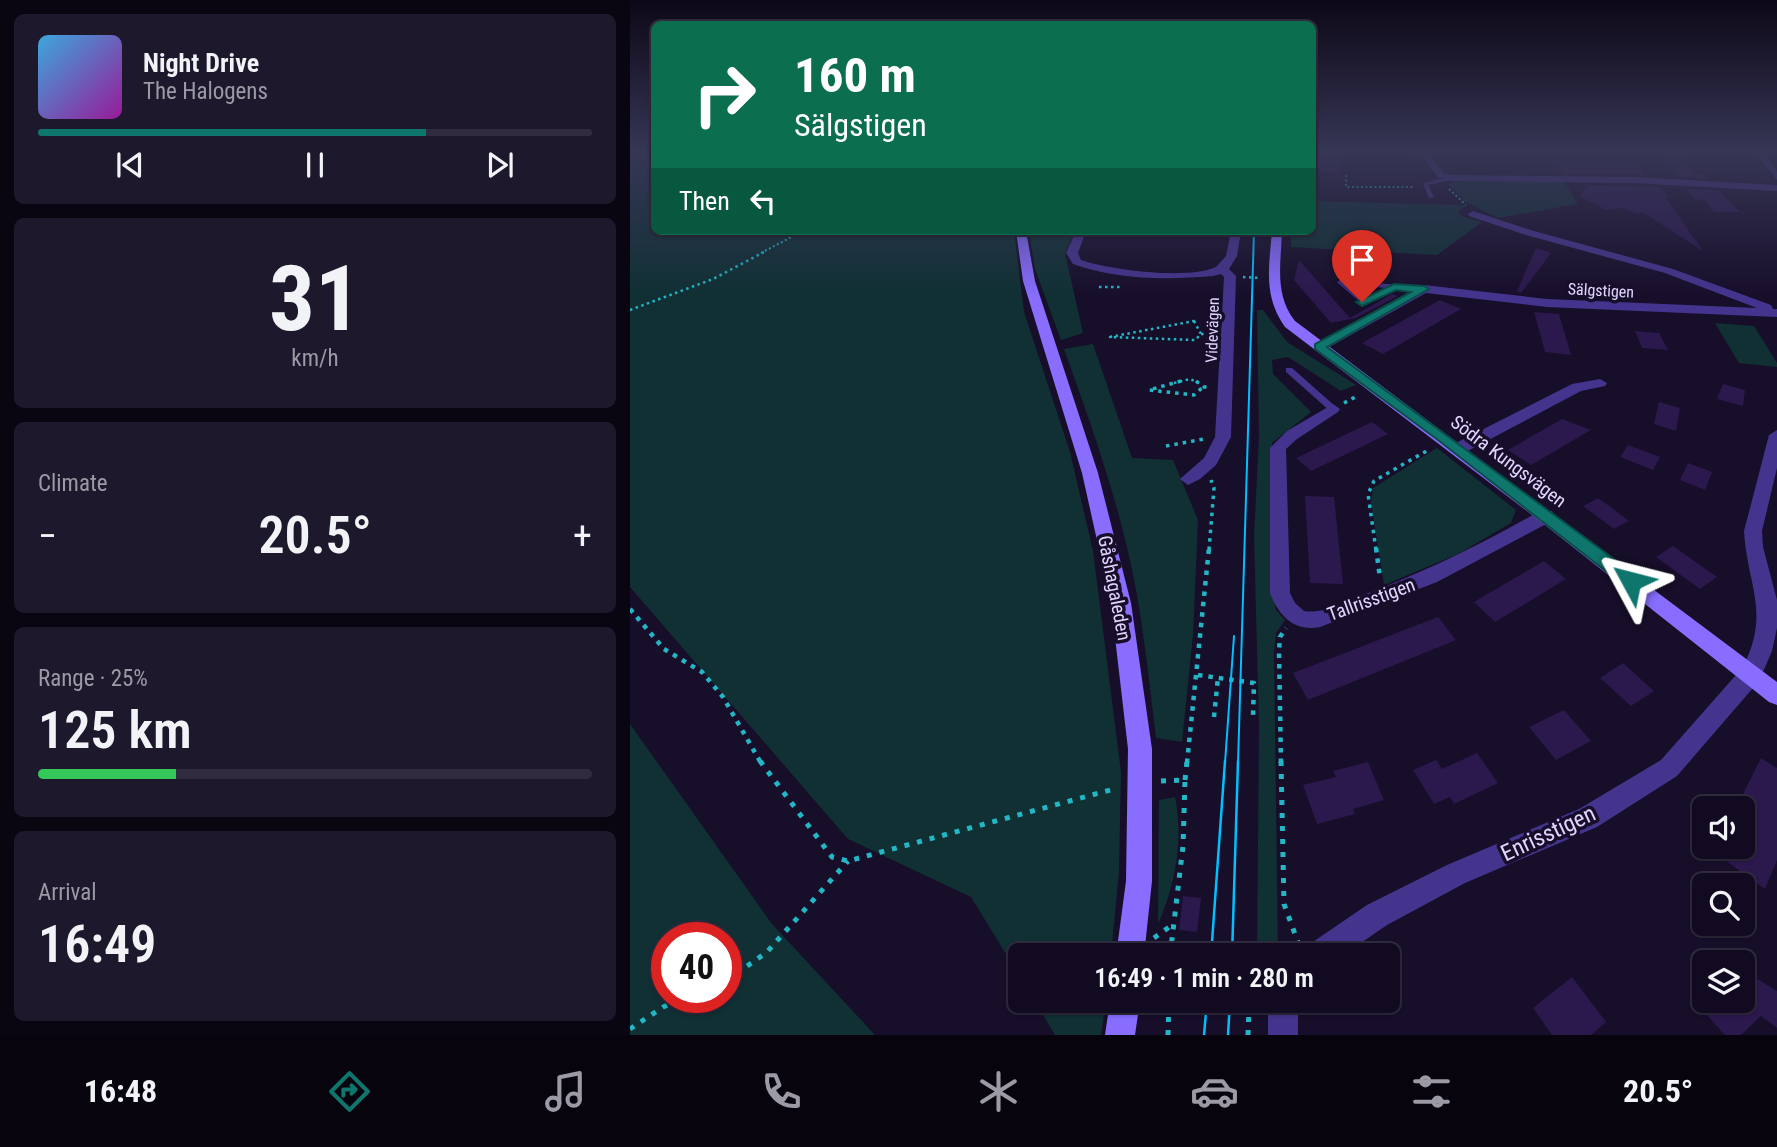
<!DOCTYPE html>
<meta charset="utf-8">
<style>
:root{--surface:#110a20;--page:#1e182d;--text:#f1f3f6;--muted:#9c9aa5;--line:#302b3e;--accent:#0f766e}
body{margin:0;font-family:"Roboto Condensed",sans-serif;background:var(--page);color:var(--text);height:100vh;display:flex;flex-direction:column;font-size:26px;white-space:nowrap}
*{box-sizing:border-box;margin:0}
p{font-size:23px;color:var(--muted)}
.icon{flex:none;width:38px;height:38px;fill:none;stroke:currentColor;stroke-width:2;stroke-linecap:round;stroke-linejoin:round}
.map{position:relative;flex:1;overflow:hidden}
.panel{display:flex;flex-direction:column;gap:14px;padding:14px;background:#090612;width:630px}
.panel>*{flex:none}
.hud{position:absolute;left:21px;top:21px;width:665px;height:214px;border-radius:10px;box-shadow:0 2px 5px #0004,0 0 0 2px var(--line);background:#0b6e4f;color:#fff;overflow:hidden}
.controls{position:absolute;left:1062px;top:796px;display:grid;gap:14px}
.controls a{display:grid;place-items:center;width:63px;height:63px;border-radius:10px;background:var(--surface);box-shadow:0 2px 5px #0004,0 0 0 2px var(--line);font-size:35px}
.speed{position:absolute;left:21px;top:922px;display:flex;gap:14px;font-size:35px;font-weight:700;text-align:center}
.speed>*{display:grid;place-content:center;width:91px;height:91px;border-radius:50%;background:var(--surface);box-shadow:0 2px 5px #0004,0 0 0 2px var(--line);line-height:1}
.speed .limit{border:10px solid #d22;background:#fff;color:#111}
.pin{position:absolute;display:grid;place-items:center;width:60px;height:60px;color:#fff;margin:-72px -30px;border-radius:50% 50% 50% 0;rotate:-45deg;box-shadow:0 0 7px #0007}
.pin .icon{rotate:45deg}
.me{position:absolute;width:77px;margin:-38px;rotate:308deg;stroke-linejoin:round;filter:drop-shadow(0 0 5px #0008)}
.turn{display:flex;align-items:center;gap:24px;height:147px;padding:0 28px;font-size:32px}
.turn .icon{width:91px;height:91px;stroke-width:2.5}
.turn b{display:block;font-size:49px;line-height:60px}
.then{display:flex;align-items:center;height:66px;padding:0 28px;background:#0003;gap:14px;font-size:26px}
.big{font-size:52px;font-weight:600;line-height:1.1}
.panel .tile{flex:1;display:flex;flex-direction:column;justify-content:center;gap:10px;min-width:0;padding:0 24px;border-radius:10px;background:var(--page)}
.panel .dial{align-items:center;gap:0}
.dial b{font-size:91px;line-height:1}
.song{display:flex;align-items:center;gap:21px}
.cover{width:84px;height:84px;border-radius:10px;background:linear-gradient(135deg,hsl(200 70% 55%),hsl(300 70% 35%))}
.played{height:7px;border-radius:4px;background:linear-gradient(90deg,var(--accent) 70%,var(--line) 70%)}
.keys{display:flex;justify-content:space-around;direction:ltr}
.heat{display:flex;justify-content:space-between;align-items:center;font-size:38px;direction:ltr}
.charge{height:10px;border-radius:5px;background:linear-gradient(90deg,#34c759 25%,var(--line) 0)}
.trip{position:absolute;left:378px;top:943px;width:392px;height:70px;border-radius:10px;background:var(--surface);box-shadow:0 2px 5px #0004,0 0 0 2px var(--line);font-weight:600;line-height:70px;text-align:center}
.tab-bar{display:flex;height:112px;justify-content:space-around;align-items:center;background:#07040d;color:var(--muted)}
.tab-bar .icon{width:49px;height:49px}
.tab-bar .selected{color:var(--accent)}
.tab-bar b{font-size:32px;color:var(--text)}
main{display:flex;flex:1;min-height:0}
.map>svg:first-child{display:block}
.green{fill:#103034;fill-rule:evenodd}
.building{fill:#2b184d}
.lines{fill:none;stroke-linecap:round;stroke-linejoin:round}
.path-far4{stroke:#23b7c6;stroke-width:2;stroke-dasharray:2 2.5;stroke-linecap:butt}
.path-far3{stroke:#23b7c6;stroke-width:2.5;stroke-dasharray:2.5 3.5;stroke-linecap:butt}
.path-far2{stroke:#23b7c6;stroke-width:3.5;stroke-dasharray:3.5 5;stroke-linecap:butt}
.path-far1{stroke:#23b7c6;stroke-width:4.5;stroke-dasharray:4.5 6;stroke-linecap:butt}
.path{stroke:#23b7c6;stroke-width:5;stroke-dasharray:5 8;stroke-linecap:butt}
.lane{fill:#45348d;fill-rule:evenodd}
.street{fill:#45348d;fill-rule:evenodd}
.secondary{fill:#886dff;fill-rule:evenodd}
.tram-far1{stroke:#02bfff;stroke-width:2}
.tram{stroke:#02bfff;stroke-width:2.5}
.route{fill:#0f766e;stroke:#0a4d48;stroke-width:2}
.labels{text-anchor:middle;stroke-width:7;stroke-linejoin:round;paint-order:stroke}
.far-street-label{font-size:16px;fill:#e1d6ff;stroke:#170e2a}
.street-label{font-size:19px;fill:#e1d6ff;stroke:#170e2a}
.near-street-label{font-size:23px;fill:#e1d6ff;stroke:#170e2a}
</style>
<main>
<section class="panel">
<div class="tile">
<div class="song"><i class="cover"></i><div><b>Night Drive</b><p>The Halogens</p></div></div>
<div class="played"></div>
<div class="keys"><svg class="icon" aria-label="previous" viewBox="0 0 24 24"><path d="M18 5L8 12l10 7zM5 5v14"/></svg><svg class="icon" aria-label="pause" viewBox="0 0 24 24"><path d="M8 5v14M16 5v14"/></svg><svg class="icon" aria-label="next" viewBox="0 0 24 24"><path d="M6 5l10 7-10 7zM19 5v14"/></svg></div>
</div>
<div class="tile dial"><b>31</b><p>km/h</p></div>
<div class="tile"><p>Climate</p>
<div class="heat"><a>−</a><b class="big">20.5°</b><a>+</a></div>
</div>
<div class="tile"><p>Range · 25%</p><b class="big">125 km</b><div class="charge"></div></div>
<div class="tile"><p>Arrival</p><b class="big">16:49</b></div>
</section>
<div class="map">
<svg width="1147" height="1035" viewBox="0 0 1147 1035">
<rect width="100%" height="100%" fill="#170e2a"/>
<!-- green -->
<path class="green" d="M0 151H24V231H384L394 312 440 452 463 551 491 772 489 871 481 955 390 956V977L341 897 218 839 0 587Z
M838 179 933 180 948 204 868 218 834 201 818 184Z
M683 201 828 205 836 206 828 211 831 216 852 222 807 255 661 247V231H682Z
M399 231H445L435 253 453 333 431 340 405 269Z
M627 310H633L657 342 726 385 711 391 658 357 642 360 643 374 681 412 642 443V591L646 610 655 620 646 633 644 652 648 955 627 956 629 727 624 535 629 438Z
M1085 323 1124 326 1147 363V367L1109 363Z
M463 344 502 458 543 460 568 520 563 635 552 742 526 738C518 673 512 607 496 543 480 477 457 413 434 349Z
M807 448 886 510 881 523 828 554 754 585 741 502 743 488Z
M0 724 142 924 245 1035H0ZM37 938H96V998H37Z
M545 797C554 840 545 885 528 924L529 800Z
M405 1001H476L471 1035H425Z"/>
<!-- building -->
<path class="building" d="M688 151H708L710 173 688 172Z
M1032 151H1048L1064 173 1074 174 1078 179 1049 177Z
M925 160 1006 163 1017 175 934 174Z
M958 185 1029 187 1039 197H1035L1073 251 1012 212 1008 214 990 208 976 210 949 196Z
M1057 189 1089 190 1110 212H1084L1074 200 1064 199Z
M906 248 921 253 891 293 887 291Z
M669 260 720 318 762 294 768 296 726 318 701 323 664 280Z
M810 300 831 309 753 354 732 343Z
M904 312 929 314 941 355 915 352Z
M1005 331 1029 333 1038 350 1012 348Z
M1093 384 1115 390 1113 406 1087 399Z
M1029 402 1050 408 1046 431 1024 424Z
M932 419 961 430 901 465 878 450Z
M742 422 758 434 681 471 666 458Z
M998 445 1030 457 1023 470 990 457Z
M1058 463 1082 472 1075 490 1050 480Z
M675 496 704 497 713 584 680 583Z
M968 498 982 508 999 521 984 529 953 506Z
M1043 546 1087 577 1070 589 1026 557Z
M914 561 936 579 865 622 844 602Z
M808 617 826 640 678 700 663 673Z
M993 663 1024 691 1001 706 970 678Z
M934 710 961 741 926 760 899 727Z
M847 753 868 783 824 804 820 797 804 804 783 770 806 760 812 769Z
M1131 758 1147 768V860L1135 889 1077 847H1113V808H1106Z
M738 762 754 800 723 809 725 814 687 824 673 785 706 777 703 771Z
M553 896 571 898 567 932 549 930Z
M1113 970 1147 991V1028L1131 1016 1111 1035H1095L1064 1001H1113Z
M942 977 976 1022 961 1035H922L903 1008Z"/>
<g class="lines">
<!-- path-far4 -->
<path class="path-far4" d="M716 175V187H784
M819 189 836 205
M131 253 173 231"/>
<!-- path-far3 -->
<path class="path-far3" d="M613 277 630 278
M469 287H493
M0 310 83 279 134 252
M564 321 571 334 565 340 480 337Z
M571 334H584
M544 383 560 379 569 383"/>
<!-- path-far2 -->
<path class="path-far2" d="M551 381 519 390 564 395 573 387
M566 381 573 387
M573 387H581
M714 403 729 395
M536 446 574 439
M579 550 584 488 581 480
M746 550 738 494 744 481 800 449"/>
<!-- path-far1 -->
<path class="path-far1" d="M746 548 750 578
M0 609 34 649 72 672 93 697 131 763
M568 675 624 683 623 716
M584 717 588 677
M557 763 579 548
M651 763 649 651 650 637 656 628"/>
<!-- path -->
<path class="path" d="M130 761 202 857 218 861 484 789
M651 761 654 904 669 945
M555 780 557 761
M531 781 555 780 553 846 540 956
M524 938 542 925
M96 981 137 952 218 861
M0 1029 33 1007 56 998
M538 1035 539 1001
M618 1035 619 1009"/>
<!-- lane -->
<path class="lane" d="M750 151H784L795 153 793 154Z
M823 176 825 177V179L798 185 804 197 799 198 793 183Z
M710 280 794 287 797 289 794 291 766 289 732 304 708 283 707 282ZM717 285 757 288 733 299Z
M656 368H662L706 407V411H700L656 372Z"/>
<!-- street -->
<path class="street" d="M787 151H796L814 173 823 175 1004 177 1147 185V191L1004 183 823 181 808 177Z
M1124 151H1133L1147 171V180Z
M843 211 904 231 1043 269 1141 305 1143 309H1147V317L917 307 796 293 694 350H684V344L794 285 917 299 1127 308 1035 273 896 235 839 216 838 214Z
M446 231H456L448 253 451 260C480 270 558 280 586 267L596 256 601 231H611L607 256 599 269 606 276 601 437 586 465 570 479 558 485 550 479 574 458 585 437 594 277 591 274 583 276C535 280 489 280 443 264L436 253Z
M970 379 977 383 975 386 951 391 834 453H822L820 449 822 445 942 384Z
M703 404 710 409 708 412 667 439 656 449 660 593 665 603 674 611C691 614 705 605 720 600 787 576 848 546 910 511H922L925 516 922 521 807 582 690 627C664 632 649 616 640 593V448L657 431Z
M1147 430V468L1132 531 1133 547 1147 600V628L1142 651 1129 681 1047 776 967 827 835 883 757 925 712 956H673L677 946 737 905 817 865 949 809 1031 760 1113 667C1141 612 1117 585 1114 531L1139 435Z
M638 1001H668V1035H638Z"/>
<!-- secondary -->
<path class="secondary" d="M386 231H396L405 281 468 473 501 603 522 749V881L514 956H486L496 881 498 749 481 603 452 473 393 281Z
M642 231H652C651 263 644 295 665 321L1147 682V705L1139 702 910 521 655 327C633 296 639 267 642 231Z
M480 1001H510L505 1035H475Z"/>
<!-- tram-far1 -->
<path class="tram-far1" d="M595 763 604 636
M608 763 624 231"/>
<!-- tram -->
<path class="tram" d="M581 956 595 761
M602 956 608 761
M574 1035 577 1001
M598 1035 600 1001"/>
</g>
<!-- sky -->
<linearGradient id="sky" x2="0" y2="1"><stop stop-color="#0d0817"/><stop offset="0.51" stop-color="#363655"/><stop offset="1" stop-color="#363655" stop-opacity="0"/></linearGradient>
<rect width="1147" height="296" fill="url(#sky)"/>
<!-- route -->
<path class="route" d="M764 284 794 286 799 289 697 347 1007 576 1009 581 1007 586H995L808 440 685 349V344L781 292 766 290 732 306 726 302Z"/>
<g class="labels">
<!-- far-street labels -->
<g class="far-street-label">
<text transform="translate(971 290) rotate(3)" y="6">Sälgstigen</text>
<text transform="translate(582 330) rotate(-88)" y="6">Videvägen</text>
</g>
<!-- street labels -->
<g class="street-label">
<text transform="translate(879 461) rotate(37)" y="7">Södra Kungsvägen</text>
<text transform="translate(485 588) rotate(79)" y="7">Gåshagaleden</text>
<text transform="translate(741 599) rotate(-20)" y="7">Tallrisstigen</text>
</g>
<!-- near-street labels -->
<g class="near-street-label">
<text transform="translate(918 833) rotate(-25)" y="8">Enrisstigen</text>
</g>
</g>
</svg>
<div class="controls">
<a><svg class="icon" aria-label="sound" viewBox="0 0 24 24"><path d="M4 9h4l5-4v14l-5-4H4zM17 9q2 3 0 6"/></svg></a>
<a><svg class="icon" aria-label="search" viewBox="0 0 24 24"><circle cx="10" cy="10" r="6"/><path d="M15 15l6 6"/></svg></a>
<a><svg class="icon" aria-label="layers" viewBox="0 0 24 24"><path d="M12 4l9 5-9 5-9-5zM3 14l9 5 9-5"/></svg></a>
</div>
<div class="speed"><div class="limit">40</div></div>
<div class="pin" style="left:732px;top:302px;background:#d93025"><svg class="icon" aria-label="arrive" viewBox="0 0 24 24"><path d="M6 21V4h12l-3 4 3 4H6"/></svg></div>
<svg class="me" style="left:1001px;top:581px" viewBox="-20 -20 40 40"><path d="M0-17L14 15 0 8-14 15z" fill="#0f766e" stroke="#fff" stroke-width="4"/></svg>
<div class="trip">16:49 · 1 min · 280 m</div>
<div class="hud">
<div class="turn"><svg class="icon" aria-label="right" viewBox="0 0 24 24"><path d="M7 20v-9h11M14 6l5 5-5 5"/></svg><div><b>160 m</b>Sälgstigen</div></div>
<div class="then">Then<svg class="icon" aria-label="left" viewBox="0 0 24 24"><path d="M17 20v-9H6M10 6l-5 5 5 5"/></svg></div>
</div>
</div>
</main>
<nav class="tab-bar">
<b>16:48</b>
<svg class="icon selected" aria-label="directions" viewBox="0 0 24 24"><path d="M12 3l9 9-9 9-9-9zM9 14v-3h6M13 9l2 2-2 2"/></svg>
<svg class="icon" aria-label="music" viewBox="0 0 24 24"><path d="M9 18V5l10-2v13"/><circle cx="6" cy="18" r="3"/><circle cx="16" cy="16" r="3"/></svg>
<svg class="icon" aria-label="phone" viewBox="0 0 24 24"><path d="M5 4h4l2 5-3 2q2 4 5 5l2-3 5 2v4C11 20 4 13 5 4z"/></svg>
<svg class="icon" aria-label="climate" viewBox="0 0 24 24"><path d="M12 3v18M4 7l16 10M4 17L20 7"/></svg>
<svg class="icon" aria-label="car" viewBox="0 0 24 24"><path d="M5 17H2v-5l4-1 3-4h7l3 4 3 1v5h-3M9 17h6M6 11h13"/><circle cx="7" cy="17" r="2"/><circle cx="17" cy="17" r="2"/></svg>
<svg class="icon" aria-label="filters" viewBox="0 0 24 24"><path d="M4 7h16M4 17h16"/><circle cx="9" cy="7" r="2"/><circle cx="15" cy="17" r="2"/></svg>
<b>20.5°</b>
</nav>
